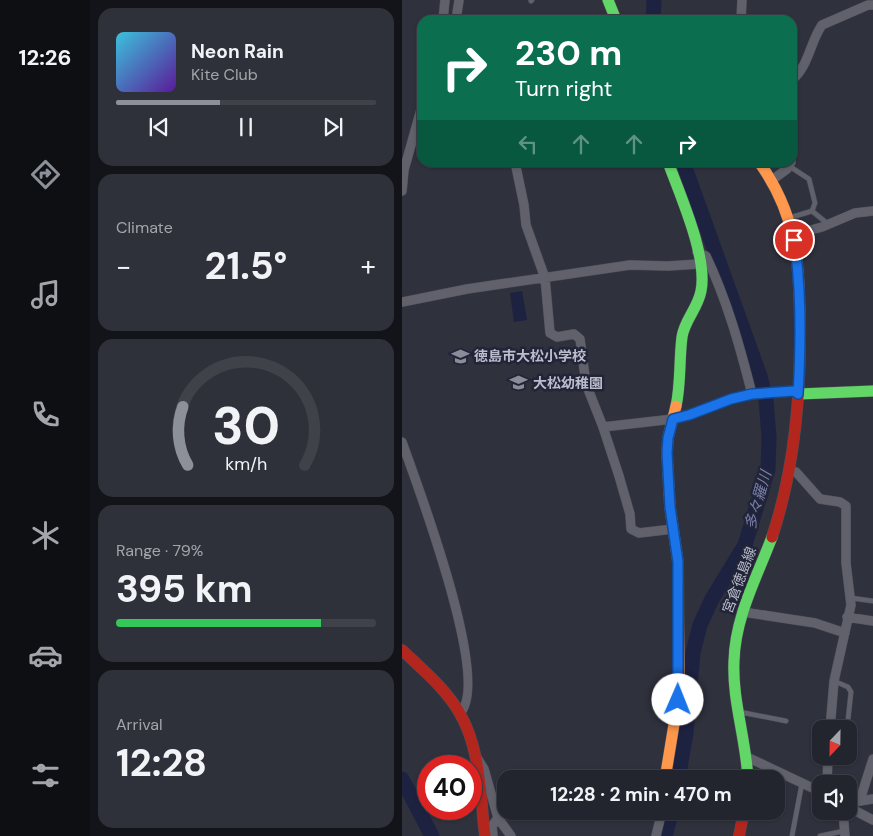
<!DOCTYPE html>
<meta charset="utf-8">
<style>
:root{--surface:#23252e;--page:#2f313a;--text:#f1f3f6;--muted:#a3a5aa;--line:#40424a;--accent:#8c9099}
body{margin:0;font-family:"DM Sans","Noto Sans JP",sans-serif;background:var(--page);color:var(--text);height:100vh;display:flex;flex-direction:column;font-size:19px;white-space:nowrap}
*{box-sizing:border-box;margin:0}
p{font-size:16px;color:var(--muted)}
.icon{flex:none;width:28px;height:28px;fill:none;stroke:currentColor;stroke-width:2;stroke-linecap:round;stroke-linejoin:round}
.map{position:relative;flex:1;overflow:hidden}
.drawer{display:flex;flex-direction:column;gap:8px;padding:8px;background:#131419;width:312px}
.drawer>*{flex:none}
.guide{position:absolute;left:15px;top:15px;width:380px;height:152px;border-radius:15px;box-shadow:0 1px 4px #0004,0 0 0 1px var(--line);background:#0b6e4f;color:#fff;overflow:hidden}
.needle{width:32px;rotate:202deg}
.buttons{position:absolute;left:410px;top:720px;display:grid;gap:10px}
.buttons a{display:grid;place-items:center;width:45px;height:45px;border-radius:10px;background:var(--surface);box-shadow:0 1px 4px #0004,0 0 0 1px var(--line);font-size:25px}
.speed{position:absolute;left:15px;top:755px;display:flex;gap:10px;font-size:25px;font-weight:700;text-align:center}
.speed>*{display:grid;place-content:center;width:65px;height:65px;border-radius:50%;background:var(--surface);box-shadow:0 1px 4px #0004,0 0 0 1px var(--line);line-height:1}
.speed .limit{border:8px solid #d22;background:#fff;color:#111}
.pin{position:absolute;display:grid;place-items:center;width:42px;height:42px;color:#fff;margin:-21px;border:2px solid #fff;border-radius:50%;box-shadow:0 1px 5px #0007}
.me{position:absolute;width:55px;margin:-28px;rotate:1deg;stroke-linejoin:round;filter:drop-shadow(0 0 4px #0008)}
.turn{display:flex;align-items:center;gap:18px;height:105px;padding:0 15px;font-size:22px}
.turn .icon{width:65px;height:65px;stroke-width:2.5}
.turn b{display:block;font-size:35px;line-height:42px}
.lanes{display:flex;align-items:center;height:48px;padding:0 15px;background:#0003;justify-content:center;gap:25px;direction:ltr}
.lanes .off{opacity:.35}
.big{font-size:38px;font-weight:700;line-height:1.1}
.drawer .tile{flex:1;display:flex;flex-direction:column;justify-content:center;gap:8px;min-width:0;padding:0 18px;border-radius:15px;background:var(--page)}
.drawer .dial{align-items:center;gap:0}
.dial svg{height:130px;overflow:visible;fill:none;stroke:var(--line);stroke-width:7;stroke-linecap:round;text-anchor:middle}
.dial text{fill:var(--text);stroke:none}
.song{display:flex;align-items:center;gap:15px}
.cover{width:60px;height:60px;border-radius:8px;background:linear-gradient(135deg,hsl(190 70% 55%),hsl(270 70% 35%))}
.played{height:5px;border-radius:2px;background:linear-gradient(90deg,var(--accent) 40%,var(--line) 40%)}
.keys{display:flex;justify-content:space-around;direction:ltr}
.heat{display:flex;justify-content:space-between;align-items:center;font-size:28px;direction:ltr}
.charge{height:8px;border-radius:4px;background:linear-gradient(90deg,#34c759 79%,var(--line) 0)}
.trip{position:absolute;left:95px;top:770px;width:288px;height:50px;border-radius:15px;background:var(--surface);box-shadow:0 1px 4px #0004,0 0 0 1px var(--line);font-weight:700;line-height:50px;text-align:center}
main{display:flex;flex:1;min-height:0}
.dock{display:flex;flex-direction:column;width:90px;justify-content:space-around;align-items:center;background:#0e0f12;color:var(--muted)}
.dock .icon{width:35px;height:35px}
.dock .on{color:var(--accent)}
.dock b{font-size:22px;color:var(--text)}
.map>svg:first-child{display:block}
.water{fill:#1e2241}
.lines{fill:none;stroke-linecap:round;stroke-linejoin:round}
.river{stroke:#1e2241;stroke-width:15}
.lane-casing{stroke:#4d4e59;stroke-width:5.5}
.street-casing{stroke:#4d4e59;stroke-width:10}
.fast-casing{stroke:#4d4e59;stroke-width:12}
.slow-casing{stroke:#4d4e59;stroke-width:12}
.jam-casing{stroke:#4d4e59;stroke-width:12}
.lane{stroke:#60616a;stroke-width:4.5}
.street{stroke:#60616a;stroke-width:9}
.fast{stroke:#63d668;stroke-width:11}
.slow{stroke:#ff974d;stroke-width:11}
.jam{stroke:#b3261e;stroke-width:11}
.route-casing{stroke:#114b97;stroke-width:12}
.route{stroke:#1a73e8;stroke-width:9}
.labels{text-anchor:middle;stroke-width:5;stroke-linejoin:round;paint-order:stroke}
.poi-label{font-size:14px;font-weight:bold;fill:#bbbdcc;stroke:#222538;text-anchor:start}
.street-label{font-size:14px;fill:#bbbdcc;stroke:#222538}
.water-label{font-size:15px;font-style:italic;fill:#767ea9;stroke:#222538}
</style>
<main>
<nav class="dock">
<b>12:26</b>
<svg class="icon on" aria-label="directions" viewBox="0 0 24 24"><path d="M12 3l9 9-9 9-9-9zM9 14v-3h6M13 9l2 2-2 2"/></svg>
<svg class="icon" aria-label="music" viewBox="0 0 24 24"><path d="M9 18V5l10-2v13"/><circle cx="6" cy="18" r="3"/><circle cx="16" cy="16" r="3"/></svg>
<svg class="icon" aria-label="phone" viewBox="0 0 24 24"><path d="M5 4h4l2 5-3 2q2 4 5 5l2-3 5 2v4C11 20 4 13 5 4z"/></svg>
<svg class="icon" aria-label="climate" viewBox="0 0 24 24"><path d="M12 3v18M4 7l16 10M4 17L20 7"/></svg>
<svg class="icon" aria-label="car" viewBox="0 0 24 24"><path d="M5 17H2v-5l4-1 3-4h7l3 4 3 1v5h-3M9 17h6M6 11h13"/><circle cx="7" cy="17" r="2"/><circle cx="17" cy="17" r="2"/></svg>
<svg class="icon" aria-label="filters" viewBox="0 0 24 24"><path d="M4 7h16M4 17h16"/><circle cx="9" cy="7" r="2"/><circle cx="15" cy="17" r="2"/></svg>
</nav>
<section class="drawer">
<div class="tile">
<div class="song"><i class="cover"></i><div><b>Neon Rain</b><p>Kite Club</p></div></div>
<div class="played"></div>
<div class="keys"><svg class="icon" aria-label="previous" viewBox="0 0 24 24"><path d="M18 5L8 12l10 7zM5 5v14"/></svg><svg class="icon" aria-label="pause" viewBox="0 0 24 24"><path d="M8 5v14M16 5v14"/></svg><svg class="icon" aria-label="next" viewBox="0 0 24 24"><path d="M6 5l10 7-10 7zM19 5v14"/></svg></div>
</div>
<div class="tile"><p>Climate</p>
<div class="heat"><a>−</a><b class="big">21.5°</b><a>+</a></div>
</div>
<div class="tile dial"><svg viewBox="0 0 100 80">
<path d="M14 69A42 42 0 1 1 86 69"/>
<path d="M14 69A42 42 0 0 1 11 33" stroke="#8c9099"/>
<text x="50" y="56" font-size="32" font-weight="700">30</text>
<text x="50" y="72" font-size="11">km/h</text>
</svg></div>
<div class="tile"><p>Range · 79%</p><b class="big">395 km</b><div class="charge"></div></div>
<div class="tile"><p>Arrival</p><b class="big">12:28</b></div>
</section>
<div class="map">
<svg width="471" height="836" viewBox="0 0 471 836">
<rect width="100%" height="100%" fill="#2f313d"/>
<!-- water -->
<path class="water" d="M120 291 125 320 112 322 108 293Z"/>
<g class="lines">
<!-- river -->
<path class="river" d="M251 20 252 0
M0 779 30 836
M276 779 284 733 291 652 298 625 310 599 343 545 366 469 367 437 364 400 358 376 281 162
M263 836 270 811"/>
<defs>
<path id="lane" d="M129 1 130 0
M410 211 426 224
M387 218 410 211 413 203 407 179 387 166
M449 598 471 601
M432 681 446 687 449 692 445 729
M339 714 343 713 384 721
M390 836 400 783
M418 836 442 831"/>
<path id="street" d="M41 20 43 0
M54 20 57 0
M339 20 340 0
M390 80C407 66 408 42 420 25L466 5H471
M113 162 122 205 124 225 143 278 148 333 155 337 172 334 178 339 184 384 201 427 217 476 228 514 229 529 237 533 271 529
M370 180 385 169 389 162
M0 191 2 170 20 106
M391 235 420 227 453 213 471 211
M295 252 304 256C325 300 338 347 350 394
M0 302 65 289 228 265 266 266 297 264
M201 427 271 419 287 415 329 399 350 394 392 391 397 394
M0 442C15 484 90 682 58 713
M387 470 394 472 418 499 438 502 444 506V563L449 605 432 681 428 729
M341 612 413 623 443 633
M445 617 471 621
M345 757 419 792
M75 758 82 769 96 818 90 826 91 836
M425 784 426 756
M458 800 471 759
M446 803 471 799
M446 807 471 820
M441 811 443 836
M96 818 109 836
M254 836 260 811"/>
<path id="fast" d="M206 0 214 20
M266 162C278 195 306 257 299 291 296 308 282 321 280 337 277 360 279 384 274 406
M397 394 471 391
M346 779C344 739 330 700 332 661 333 617 355 577 370 537"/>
<path id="slow" d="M357 162C395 215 397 261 398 323
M263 779 276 700 277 679 276 562 268 507 265 453 266 438 274 406"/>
<path id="jam" d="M370 537C393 468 399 395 398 323
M0 650C20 669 43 688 57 712 79 749 78 795 83 836
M337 836 342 811"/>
</defs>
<!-- lane casing -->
<use href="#lane" class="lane-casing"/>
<!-- street casing -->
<use href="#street" class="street-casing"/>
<!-- fast casing -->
<use href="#fast" class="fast-casing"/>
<!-- slow casing -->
<use href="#slow" class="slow-casing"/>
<!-- jam casing -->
<use href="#jam" class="jam-casing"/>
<!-- lane -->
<use href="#lane" class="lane"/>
<!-- street -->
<use href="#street" class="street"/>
<!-- fast -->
<use href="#fast" class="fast"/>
<!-- slow -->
<use href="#slow" class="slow"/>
<!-- jam -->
<use href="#jam" class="jam"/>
</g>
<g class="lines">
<defs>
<path id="route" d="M276 700V562L268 507 265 453 266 438 271 419 287 415 329 399 350 394 392 391 396 394C399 343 400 291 392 240"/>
</defs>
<!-- route casing -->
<use href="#route" class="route-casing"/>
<!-- route -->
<use href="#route" class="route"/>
</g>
<!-- icons -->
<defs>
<symbol id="school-bare" viewBox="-9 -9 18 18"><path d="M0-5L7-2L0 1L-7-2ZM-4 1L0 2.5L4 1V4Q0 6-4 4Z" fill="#8a8c9a" stroke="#222538" stroke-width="2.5" paint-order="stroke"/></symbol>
</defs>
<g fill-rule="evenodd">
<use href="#school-bare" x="46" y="344" width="25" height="25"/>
<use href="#school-bare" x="104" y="370" width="25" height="25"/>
</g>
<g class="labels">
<!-- poi labels -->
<g class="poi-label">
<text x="72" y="361">徳島市大松小学校</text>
<text x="131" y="388">大松幼稚園</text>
</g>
<!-- street labels -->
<g class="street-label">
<text transform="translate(337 580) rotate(-69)" y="5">宮倉徳島線</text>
</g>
<!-- water labels -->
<g class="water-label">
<text transform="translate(356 500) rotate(-74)" y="5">多々羅川</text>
</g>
</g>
</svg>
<div class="buttons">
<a><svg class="needle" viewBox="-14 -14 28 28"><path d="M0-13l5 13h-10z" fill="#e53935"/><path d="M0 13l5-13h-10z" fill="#a3a5aa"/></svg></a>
<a><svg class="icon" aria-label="sound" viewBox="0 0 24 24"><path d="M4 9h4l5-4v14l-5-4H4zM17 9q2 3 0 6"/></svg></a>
</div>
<div class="speed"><div class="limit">40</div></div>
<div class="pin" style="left:392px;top:240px;background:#d93025"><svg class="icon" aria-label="arrive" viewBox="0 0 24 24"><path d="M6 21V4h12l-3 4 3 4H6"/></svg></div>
<svg class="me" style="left:276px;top:700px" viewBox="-20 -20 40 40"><circle r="19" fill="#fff"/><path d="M0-13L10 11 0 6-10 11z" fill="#1a73e8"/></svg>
<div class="trip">12:28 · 2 min · 470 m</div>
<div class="guide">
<div class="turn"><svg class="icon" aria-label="right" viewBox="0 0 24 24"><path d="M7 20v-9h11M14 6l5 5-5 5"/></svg><div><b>230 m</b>Turn right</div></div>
<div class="lanes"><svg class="icon off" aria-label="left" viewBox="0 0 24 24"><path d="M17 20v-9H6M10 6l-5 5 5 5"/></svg><svg class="icon off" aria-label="ahead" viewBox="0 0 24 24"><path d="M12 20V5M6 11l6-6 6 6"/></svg><svg class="icon off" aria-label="ahead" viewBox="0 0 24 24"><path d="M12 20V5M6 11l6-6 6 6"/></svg><svg class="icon" aria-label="right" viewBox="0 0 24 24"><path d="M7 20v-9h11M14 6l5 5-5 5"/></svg></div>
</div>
</div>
</main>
